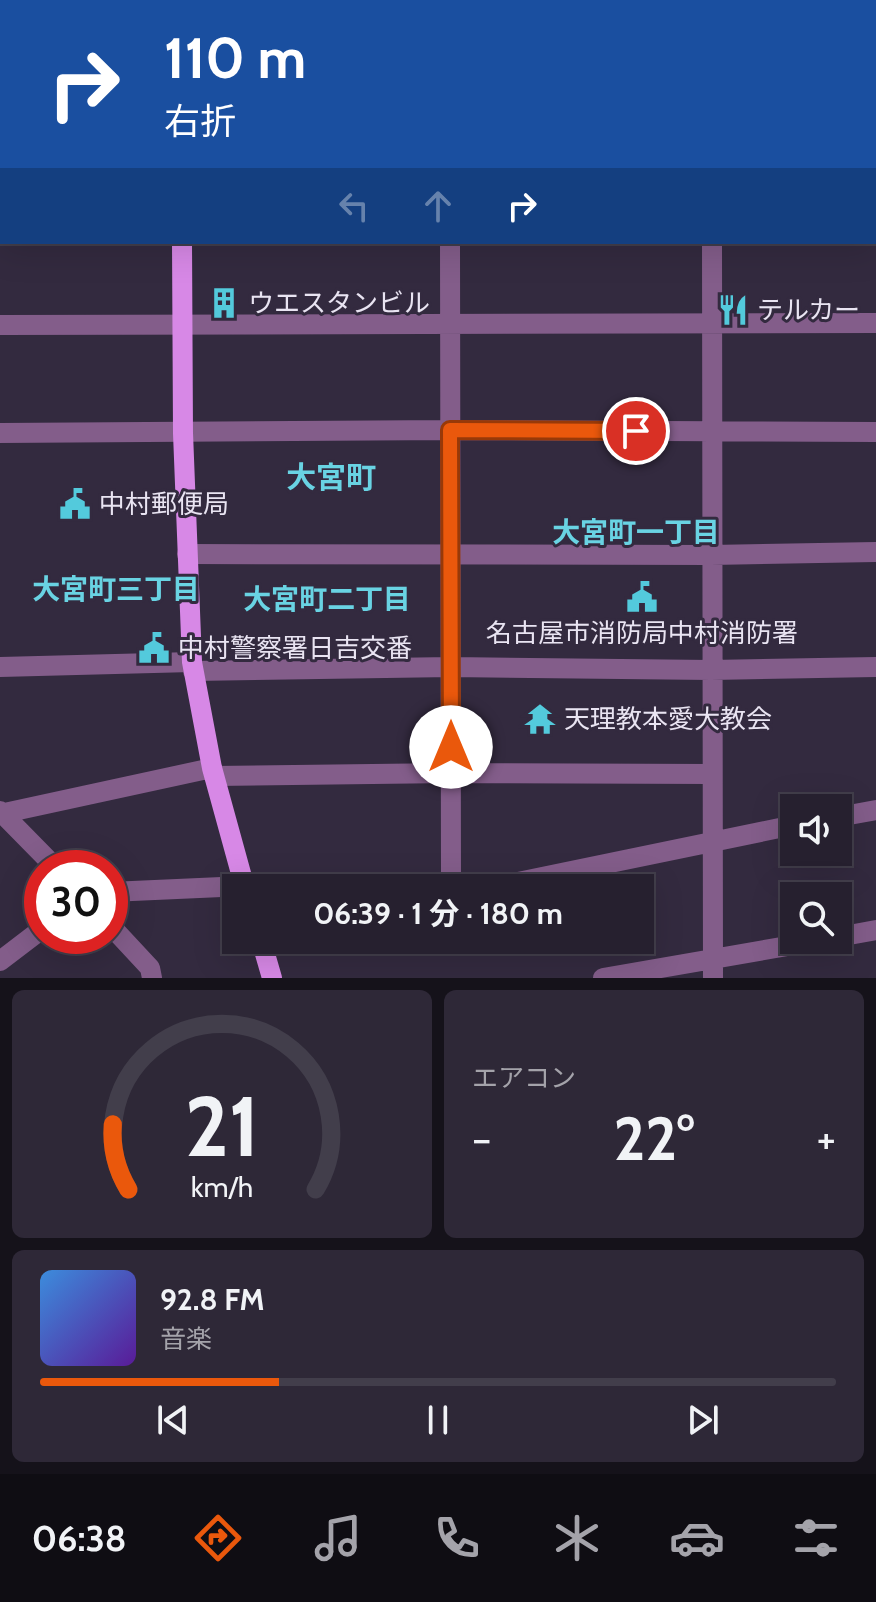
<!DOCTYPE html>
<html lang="ja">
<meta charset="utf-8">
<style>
:root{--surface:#26202f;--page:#2e2837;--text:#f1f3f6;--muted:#a4a3aa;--line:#423e4b;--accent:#ea580c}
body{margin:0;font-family:Cabin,"Noto Sans JP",sans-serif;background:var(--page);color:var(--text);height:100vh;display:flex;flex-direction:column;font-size:30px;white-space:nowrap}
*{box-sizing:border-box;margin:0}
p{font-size:26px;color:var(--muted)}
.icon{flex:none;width:44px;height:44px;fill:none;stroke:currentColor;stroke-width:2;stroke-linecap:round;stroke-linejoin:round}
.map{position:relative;height:978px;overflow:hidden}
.sheet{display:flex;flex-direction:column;gap:12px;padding:12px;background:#15121a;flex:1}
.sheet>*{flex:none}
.hud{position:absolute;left:0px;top:0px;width:876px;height:244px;box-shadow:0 8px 32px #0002,0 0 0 2px var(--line);background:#1a4fa0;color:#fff;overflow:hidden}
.fabs{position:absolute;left:780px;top:794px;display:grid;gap:16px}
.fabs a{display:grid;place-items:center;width:72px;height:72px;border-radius:0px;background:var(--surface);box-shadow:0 8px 32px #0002,0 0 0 2px var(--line);font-size:40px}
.speed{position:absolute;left:24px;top:850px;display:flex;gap:16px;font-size:40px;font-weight:700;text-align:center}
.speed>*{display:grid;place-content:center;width:104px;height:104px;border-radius:50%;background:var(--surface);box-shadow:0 8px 32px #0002,0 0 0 2px var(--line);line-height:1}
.speed .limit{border:12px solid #d22;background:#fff;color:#111}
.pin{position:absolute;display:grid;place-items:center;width:68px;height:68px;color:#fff;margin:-34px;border:4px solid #fff;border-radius:50%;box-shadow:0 2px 8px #0007}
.me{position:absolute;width:88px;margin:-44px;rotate:0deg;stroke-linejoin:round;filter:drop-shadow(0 0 6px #0008)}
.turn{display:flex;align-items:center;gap:28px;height:168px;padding:0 32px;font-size:36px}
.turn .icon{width:104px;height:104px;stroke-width:2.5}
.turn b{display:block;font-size:56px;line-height:68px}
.lanes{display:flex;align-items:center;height:76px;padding:0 32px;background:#0003;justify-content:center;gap:40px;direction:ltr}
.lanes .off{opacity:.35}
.big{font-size:60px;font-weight:700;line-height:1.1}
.sheet .card{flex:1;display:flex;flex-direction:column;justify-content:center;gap:12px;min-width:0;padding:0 28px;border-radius:12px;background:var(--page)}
.sheet .dial{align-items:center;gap:0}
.dial svg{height:208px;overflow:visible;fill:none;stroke:var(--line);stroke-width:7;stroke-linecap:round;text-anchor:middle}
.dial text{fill:var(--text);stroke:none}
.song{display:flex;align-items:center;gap:24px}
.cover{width:96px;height:96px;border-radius:12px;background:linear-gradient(135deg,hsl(210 70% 55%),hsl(270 70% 35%))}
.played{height:8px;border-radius:4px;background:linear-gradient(90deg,var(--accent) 30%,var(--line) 30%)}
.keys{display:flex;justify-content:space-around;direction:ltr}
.heat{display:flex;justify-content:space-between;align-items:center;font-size:44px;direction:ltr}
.sheet .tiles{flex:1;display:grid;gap:12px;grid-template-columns:1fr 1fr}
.card:last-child{grid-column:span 2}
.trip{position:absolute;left:222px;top:874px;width:432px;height:80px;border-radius:0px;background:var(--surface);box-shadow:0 8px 32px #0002,0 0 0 2px var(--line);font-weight:700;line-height:80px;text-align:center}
.tabs{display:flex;height:128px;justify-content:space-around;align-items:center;background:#0f0d13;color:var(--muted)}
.tabs .icon{width:56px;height:56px}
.tabs .current{color:var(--accent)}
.tabs b{font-size:36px;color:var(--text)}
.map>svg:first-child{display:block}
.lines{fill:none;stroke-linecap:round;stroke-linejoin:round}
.minor{stroke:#835d8a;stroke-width:20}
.major{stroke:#d788e6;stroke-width:20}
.route-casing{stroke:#983908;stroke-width:20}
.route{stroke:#ea580c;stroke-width:14}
.labels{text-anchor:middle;stroke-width:6;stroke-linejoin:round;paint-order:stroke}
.poi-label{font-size:26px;fill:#e9e4f2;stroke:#332a3f;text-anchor:start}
.neighbourhood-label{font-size:28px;font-weight:bold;fill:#69d3e3;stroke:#332a3f}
.quarter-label{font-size:30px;font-weight:bold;fill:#69d3e3;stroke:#332a3f}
</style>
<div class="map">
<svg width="876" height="978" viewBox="0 0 876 978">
<rect width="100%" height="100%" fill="#332a3f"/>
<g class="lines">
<!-- minor -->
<path class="minor" d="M429 0 430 2
M479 0V2
M712 0V2
M874 219H876
M0 221H2
M450 242 451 883
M712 242 713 978
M0 325 876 323
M0 433 450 430 876 432
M187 554 711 555 876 552
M0 667 192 662
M193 671 451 667 711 670 876 667
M214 776 451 773 711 774
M0 811 56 868
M0 814 212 768
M838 817 876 810
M110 892 244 886 518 882 794 825
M110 925 150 968 152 978
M838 937 876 930
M0 961 42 929
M603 978 822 940"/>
<!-- major -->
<path class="major" d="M186 0V2
M874 70H876
M0 71H2
M874 97H876
M0 98H2
M182 242 183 433 192 662 212 768 245 888
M261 940 272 978"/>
</g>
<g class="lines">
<defs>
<path id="route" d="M451 747 450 430 636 431"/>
</defs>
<!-- route casing -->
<use href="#route" class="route-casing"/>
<!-- route -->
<use href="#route" class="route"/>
</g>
<!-- icons -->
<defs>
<symbol id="building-bare" viewBox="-9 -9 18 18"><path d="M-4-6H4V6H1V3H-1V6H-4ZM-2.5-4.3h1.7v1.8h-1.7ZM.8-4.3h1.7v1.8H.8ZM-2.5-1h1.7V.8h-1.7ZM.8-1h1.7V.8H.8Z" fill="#53cadc" stroke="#332a3f" stroke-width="2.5" paint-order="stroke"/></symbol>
<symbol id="restaurant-bare" viewBox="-9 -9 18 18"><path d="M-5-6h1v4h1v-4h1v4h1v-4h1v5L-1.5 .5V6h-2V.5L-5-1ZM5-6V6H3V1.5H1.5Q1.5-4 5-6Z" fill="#53cadc" stroke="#332a3f" stroke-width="2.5" paint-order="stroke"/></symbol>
<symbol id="civic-bare" viewBox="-9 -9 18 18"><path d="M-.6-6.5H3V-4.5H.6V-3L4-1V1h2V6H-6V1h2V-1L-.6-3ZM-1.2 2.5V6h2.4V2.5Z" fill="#53cadc" stroke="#332a3f" stroke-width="2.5" paint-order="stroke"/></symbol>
<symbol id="temple-bare" viewBox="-9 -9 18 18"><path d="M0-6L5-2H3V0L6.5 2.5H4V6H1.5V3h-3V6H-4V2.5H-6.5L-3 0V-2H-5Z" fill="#53cadc" stroke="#332a3f" stroke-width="2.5" paint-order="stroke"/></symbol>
</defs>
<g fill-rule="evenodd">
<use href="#building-bare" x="202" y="281" width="44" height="44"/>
<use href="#restaurant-bare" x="711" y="288" width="44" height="44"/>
<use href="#civic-bare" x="53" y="482" width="44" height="44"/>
<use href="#civic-bare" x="620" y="575" width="44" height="44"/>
<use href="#civic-bare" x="132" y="626" width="44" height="44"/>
<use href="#temple-bare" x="518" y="697" width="44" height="44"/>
</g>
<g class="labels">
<!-- poi labels -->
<g class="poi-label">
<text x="248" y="312">ウエスタンビル</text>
<text x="757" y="319">テルカー</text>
<text x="99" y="513">中村郵便局</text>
<text x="642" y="642" text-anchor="middle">名古屋市消防局中村消防署</text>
<text x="178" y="657">中村警察署日吉交番</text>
<text x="564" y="728">天理教本愛大教会</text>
</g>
<!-- neighbourhood labels -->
<g class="neighbourhood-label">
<text x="636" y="542">大宮町一丁目</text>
<text x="116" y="599">大宮町三丁目</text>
<text x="327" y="609">大宮町二丁目</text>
</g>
<!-- quarter labels -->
<g class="quarter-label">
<text x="331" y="488">大宮町</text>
</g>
</g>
</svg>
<div class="fabs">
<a><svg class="icon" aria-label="sound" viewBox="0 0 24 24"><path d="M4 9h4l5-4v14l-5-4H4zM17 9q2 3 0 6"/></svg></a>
<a><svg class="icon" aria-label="search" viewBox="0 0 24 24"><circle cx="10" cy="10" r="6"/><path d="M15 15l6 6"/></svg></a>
</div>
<div class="speed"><div class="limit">30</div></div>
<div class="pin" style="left:636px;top:431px;background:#d93025"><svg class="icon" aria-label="arrive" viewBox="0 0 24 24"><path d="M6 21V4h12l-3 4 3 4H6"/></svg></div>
<svg class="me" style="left:451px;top:747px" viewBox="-20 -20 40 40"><circle r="19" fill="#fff"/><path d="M0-13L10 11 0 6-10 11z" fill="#ea580c"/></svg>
<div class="trip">06:39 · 1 分 · 180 m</div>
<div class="hud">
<div class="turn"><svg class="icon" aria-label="right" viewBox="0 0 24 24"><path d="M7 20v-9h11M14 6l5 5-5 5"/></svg><div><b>110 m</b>右折</div></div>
<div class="lanes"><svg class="icon off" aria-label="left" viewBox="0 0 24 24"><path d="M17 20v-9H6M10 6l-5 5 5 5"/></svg><svg class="icon off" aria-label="ahead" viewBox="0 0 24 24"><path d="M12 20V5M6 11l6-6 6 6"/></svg><svg class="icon" aria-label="right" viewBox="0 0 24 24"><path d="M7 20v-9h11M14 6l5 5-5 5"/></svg></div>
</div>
</div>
<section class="sheet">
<div class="tiles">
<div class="card dial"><svg viewBox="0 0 100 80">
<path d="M14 69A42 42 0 1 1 86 69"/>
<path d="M14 69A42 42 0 0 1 8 44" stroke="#ea580c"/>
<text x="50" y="56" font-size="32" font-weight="700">21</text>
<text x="50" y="72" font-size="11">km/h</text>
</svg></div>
<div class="card"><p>エアコン</p>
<div class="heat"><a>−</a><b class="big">22°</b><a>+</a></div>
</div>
<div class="card">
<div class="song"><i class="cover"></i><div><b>92.8 FM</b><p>音楽</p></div></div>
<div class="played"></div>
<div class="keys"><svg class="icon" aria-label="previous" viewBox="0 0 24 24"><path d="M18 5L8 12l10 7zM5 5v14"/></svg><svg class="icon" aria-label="pause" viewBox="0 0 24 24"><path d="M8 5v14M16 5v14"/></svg><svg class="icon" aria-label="next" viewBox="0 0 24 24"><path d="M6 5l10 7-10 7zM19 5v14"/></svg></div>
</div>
</div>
</section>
<nav class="tabs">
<b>06:38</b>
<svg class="icon current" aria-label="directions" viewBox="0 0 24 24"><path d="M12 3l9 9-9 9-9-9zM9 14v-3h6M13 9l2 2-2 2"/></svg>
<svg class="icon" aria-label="music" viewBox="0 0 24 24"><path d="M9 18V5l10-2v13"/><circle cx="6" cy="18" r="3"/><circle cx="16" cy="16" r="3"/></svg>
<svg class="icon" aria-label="phone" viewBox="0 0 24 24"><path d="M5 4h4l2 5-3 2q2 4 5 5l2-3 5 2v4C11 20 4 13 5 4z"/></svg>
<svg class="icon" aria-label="climate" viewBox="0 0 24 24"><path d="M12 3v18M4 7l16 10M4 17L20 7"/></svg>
<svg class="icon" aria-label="car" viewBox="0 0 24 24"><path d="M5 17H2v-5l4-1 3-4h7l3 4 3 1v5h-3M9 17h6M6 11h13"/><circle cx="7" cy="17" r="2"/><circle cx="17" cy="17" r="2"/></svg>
<svg class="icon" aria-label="filters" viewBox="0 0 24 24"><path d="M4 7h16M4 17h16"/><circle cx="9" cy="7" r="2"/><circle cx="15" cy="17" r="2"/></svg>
</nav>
